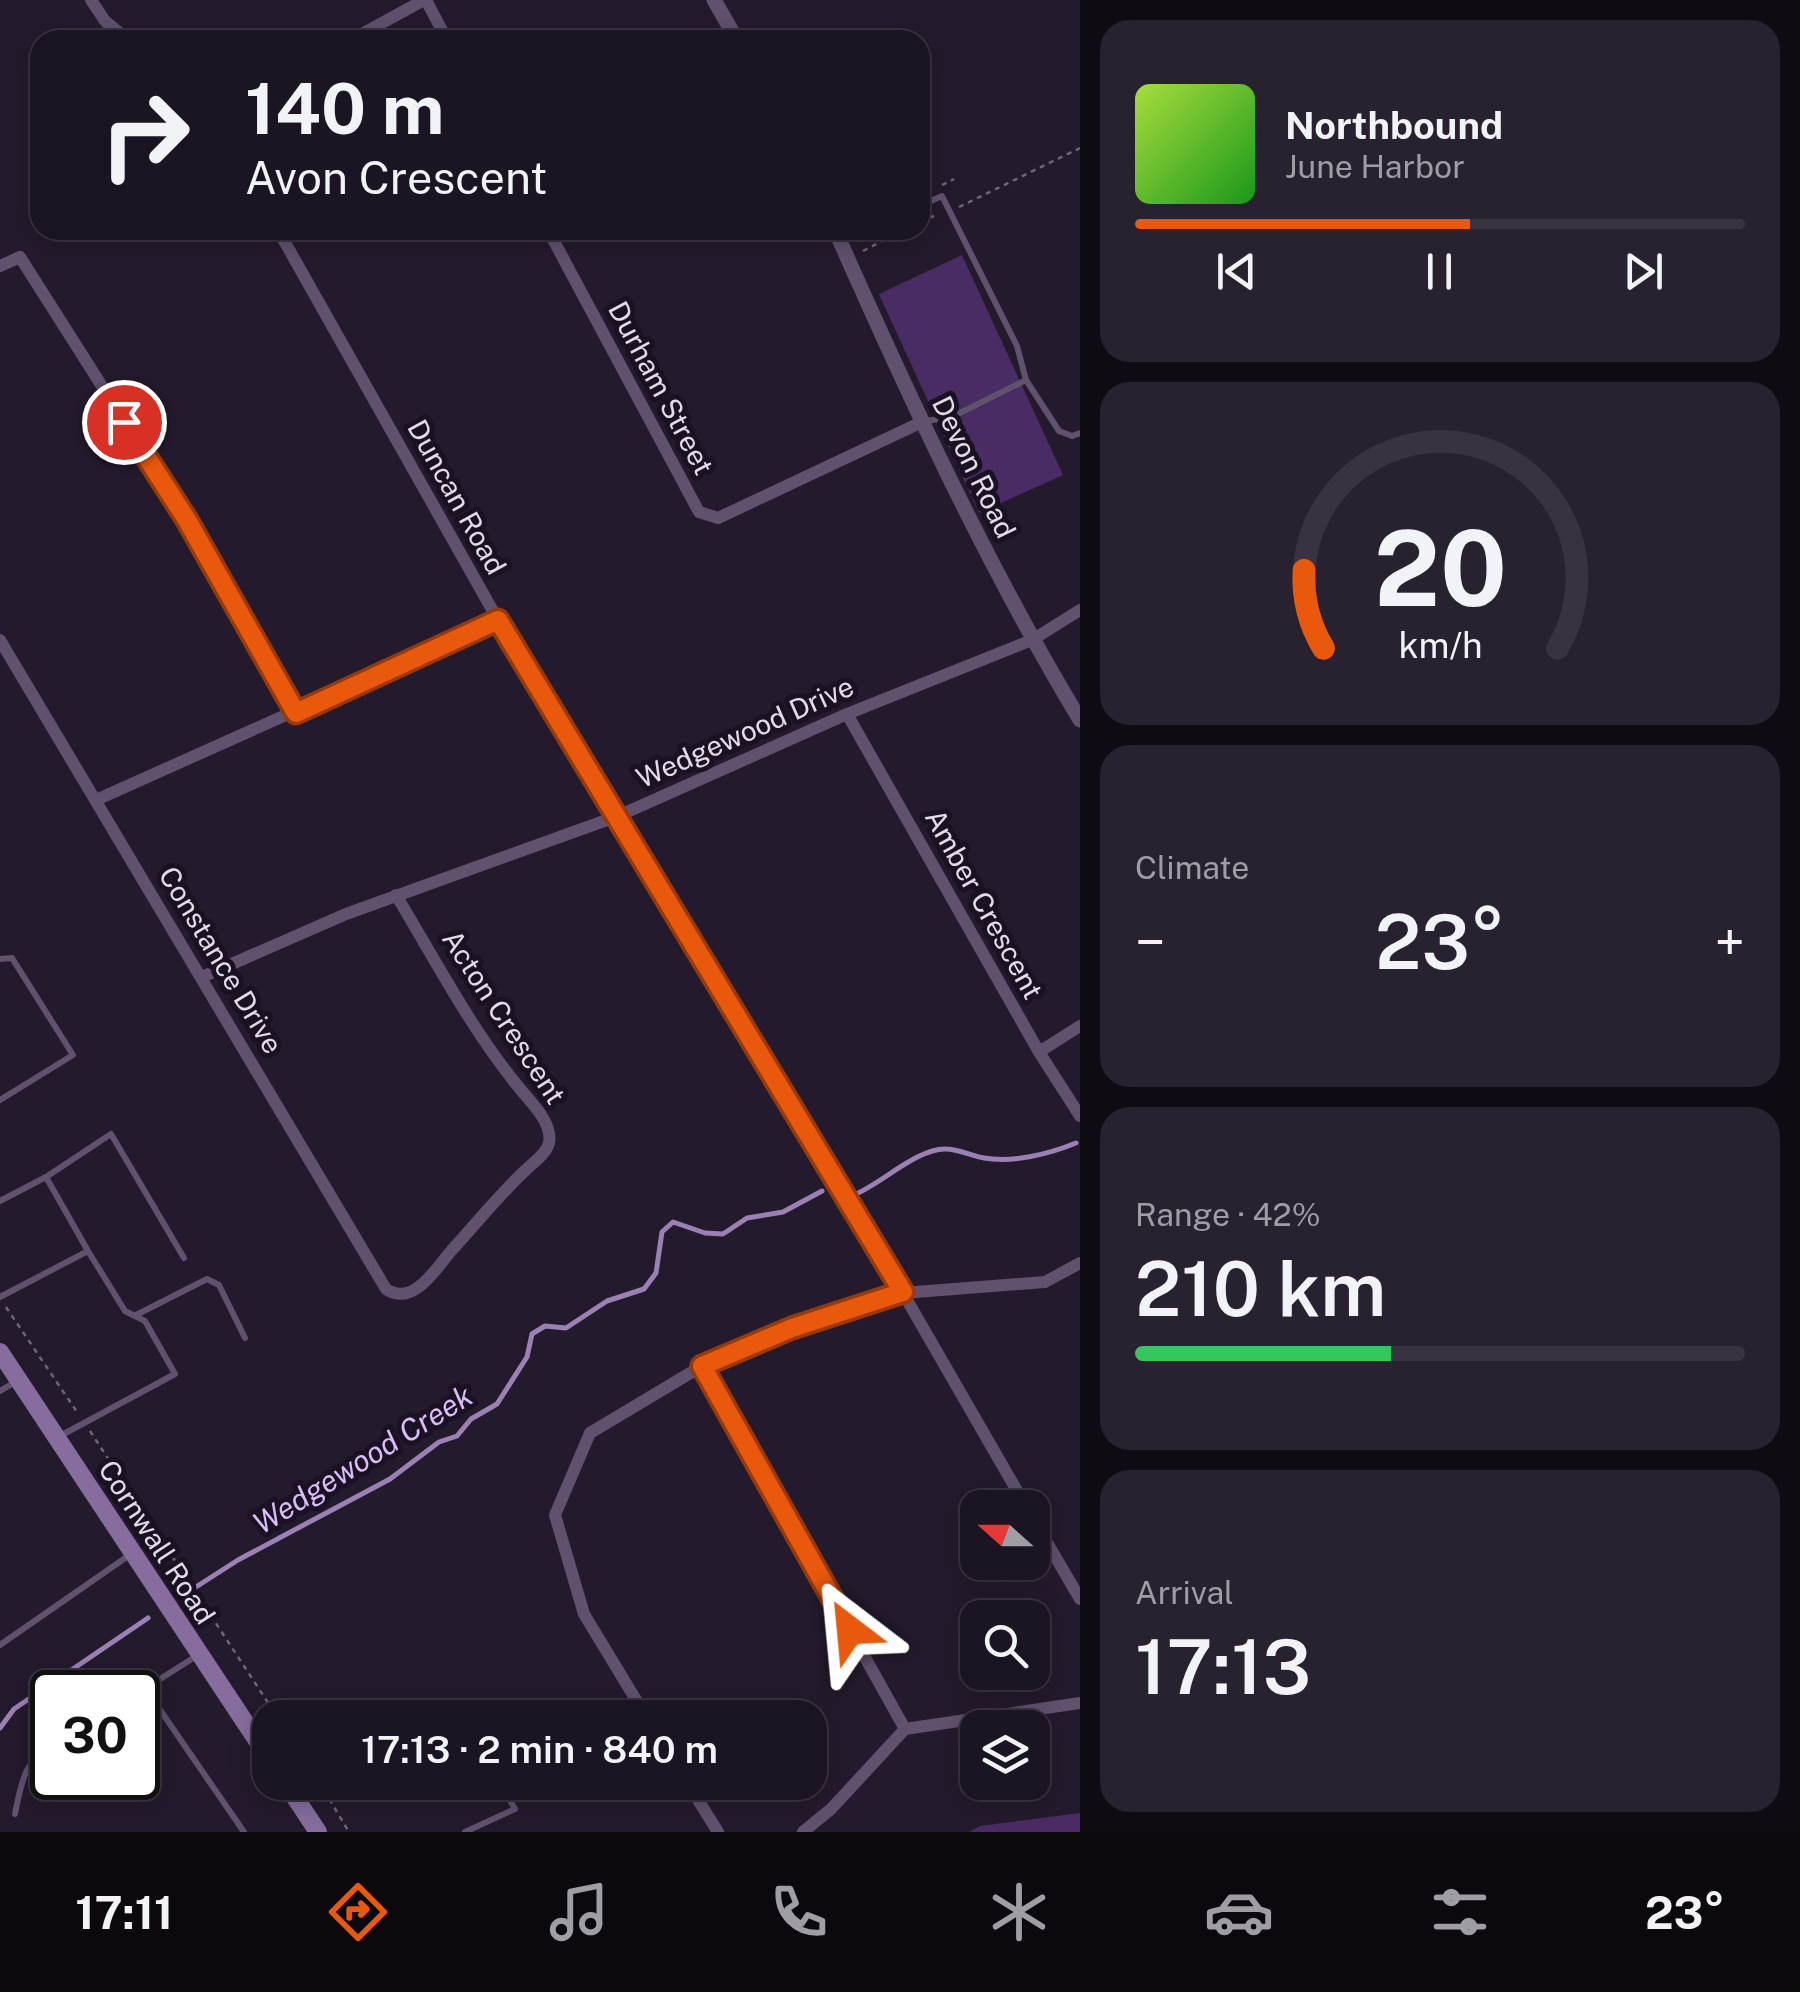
<!DOCTYPE html>
<meta charset="utf-8">
<style>
:root{--surface:#1b1422;--page:#28212f;--text:#f1f3f6;--muted:#a09ea5;--line:#393340;--accent:#ea580c}
body{margin:0;font-family:"Public Sans",sans-serif;background:var(--page);color:var(--text);height:100vh;display:flex;flex-direction:column;font-size:38px;white-space:nowrap}
*{box-sizing:border-box;margin:0}
p{font-size:32px;color:var(--muted)}
.icon{flex:none;width:55px;height:55px;fill:none;stroke:currentColor;stroke-width:2;stroke-linecap:round;stroke-linejoin:round}
.map{position:relative;flex:1;overflow:hidden}
.drawer{display:flex;flex-direction:column;gap:20px;padding:20px;background:#0f0b13;width:720px}
.drawer>*{flex:none}
.guide{position:absolute;left:30px;top:30px;width:900px;height:210px;border-radius:30px;box-shadow:0 5px 25px #0003,0 0 0 2px var(--line);background:#1b1422;color:var(--text);overflow:hidden}
.needle{width:65px;rotate:291deg}
.fabs{position:absolute;left:960px;top:1490px;display:grid;gap:20px}
.fabs a{display:grid;place-items:center;width:90px;height:90px;border-radius:20px;background:var(--surface);box-shadow:0 5px 25px #0003,0 0 0 2px var(--line);font-size:50px}
.speed{position:absolute;left:30px;top:1670px;display:flex;gap:20px;font-size:50px;font-weight:700;text-align:center}
.speed>*{display:grid;place-content:center;width:130px;height:130px;border-radius:50%;background:var(--surface);box-shadow:0 5px 25px #0003,0 0 0 2px var(--line);line-height:1}
.speed .limit{border:5px solid #111;border-radius:15px;background:#fff;color:#111}
.pin{position:absolute;display:grid;place-items:center;width:85px;height:85px;color:#fff;margin:-42px;border:5px solid #fff;border-radius:50%;box-shadow:0 2px 10px #0007}
.me{position:absolute;width:110px;margin:-55px;rotate:331deg;stroke-linejoin:round;filter:drop-shadow(0 0 8px #0008)}
.turn{display:flex;align-items:center;gap:35px;height:210px;padding:0 50px;font-size:45px}
.turn .icon{width:130px;height:130px;stroke-width:2.5}
.turn b{display:block;font-size:70px;line-height:85px}
.big{font-size:75px;font-weight:600;line-height:1.1}
.drawer .widget{flex:1;display:flex;flex-direction:column;justify-content:center;gap:15px;min-width:0;padding:0 35px;border-radius:30px;background:var(--page)}
.drawer .dial{align-items:center;gap:0}
.dial svg{height:260px;overflow:visible;fill:none;stroke:var(--line);stroke-width:7;stroke-linecap:round;text-anchor:middle}
.dial text{fill:var(--text);stroke:none}
.song{display:flex;align-items:center;gap:30px}
.cover{width:120px;height:120px;border-radius:15px;background:linear-gradient(135deg,hsl(80 70% 55%),hsl(120 70% 35%))}
.played{height:10px;border-radius:5px;background:linear-gradient(90deg,var(--accent) 55%,var(--line) 55%)}
.keys{display:flex;justify-content:space-around;direction:ltr}
.heat{display:flex;justify-content:space-between;align-items:center;font-size:55px;direction:ltr}
.charge{height:15px;border-radius:8px;background:linear-gradient(90deg,#34c759 42%,var(--line) 0)}
.trip{position:absolute;left:252px;top:1700px;width:575px;height:100px;border-radius:30px;background:var(--surface);box-shadow:0 5px 25px #0003,0 0 0 2px var(--line);font-weight:600;line-height:100px;text-align:center}
.dock{display:flex;height:160px;justify-content:space-around;align-items:center;background:#0b080e;color:var(--muted)}
.dock .icon{width:70px;height:70px}
.dock .active{color:var(--accent)}
.dock b{font-size:45px;color:var(--text)}
main{display:flex;flex:1;min-height:0}
.map>svg:first-child{display:block}
.green{fill:#4a2c64}
.lines{fill:none;stroke-linecap:round;stroke-linejoin:round}
.stream{stroke:#9b80b4;stroke-width:5}
.path{stroke:#6e6677;stroke-width:2.5;stroke-dasharray:5 5;stroke-linecap:butt}
.service{stroke:#60516f;stroke-width:6}
.minor{stroke:#60516f;stroke-width:12}
.tertiary{stroke:#60516f;stroke-width:15}
.secondary{stroke:#866d9d;stroke-width:18}
.route-casing{stroke:#983908;stroke-width:25}
.route{stroke:#ea580c;stroke-width:18}
.labels{text-anchor:middle;stroke-width:10;stroke-linejoin:round;paint-order:stroke}
.street-label{font-size:28px;fill:#e2dce9;stroke:#1a1123}
.water-label{font-size:30px;font-style:italic;fill:#dabcf7;stroke:#1a1123}
</style>
<main>
<div class="map">
<svg width="1080" height="1832" viewBox="0 0 1080 1832">
<rect width="100%" height="100%" fill="#241a2d"/>
<!-- green -->
<path class="green" d="M962 255 1063 475 979 513 879 294Z
M1080 1813V1832H969L980 1826Z"/>
<g class="lines">
<!-- stream -->
<path class="stream" d="M856 1194C882 1183 918 1148 946 1149 958 1149 972 1156 984 1158 1013 1163 1049 1154 1076 1143
M185 1594 238 1560 390 1479 439 1442 457 1436 471 1419 497 1404 527 1357 532 1334 545 1326 566 1328 607 1301 644 1289 656 1273 662 1232 673 1222 705 1233 723 1234 747 1218 783 1212 822 1191
M0 1728 14 1709 148 1618"/>
<!-- path -->
<path class="path" d="M942 185 954 179
M959 207 1080 148
M920 221 937 215
M863 251 903 230
M6 1307 77 1412
M90 1431 278 1718
M319 1782 349 1832"/>
<!-- service -->
<path class="service" d="M920 206 942 196 1017 346 1026 380 1059 431 1072 436 1080 433
M842 239 864 230
M926 421 952 417 1026 380
M0 959 12 958 73 1055 0 1100
M46 1177 111 1134 184 1258
M0 1201 46 1177 88 1251 0 1297
M136 1315 207 1279 219 1285 245 1338
M0 1391 17 1381
M60 1436 175 1374 145 1321 125 1311 88 1251
M0 1645 131 1554
M145 1688 244 1832
M138 1693 198 1655
M425 1718 454 1704 462 1718
M15 1814C21 1784 24 1761 52 1744
M465 1832 515 1809 500 1782"/>
<!-- minor -->
<path class="minor" d="M91 0 105 21 128 40
M426 0 447 40
M351 40 424 0
M278 230 498 620 903 1293 1027 1508
M548 230 699 512 718 518 922 422
M0 266 20 257 187 520 296 713
M0 640 386 1289C413 1307 435 1270 451 1251 477 1223 501 1192 530 1166 537 1160 547 1152 549 1143 553 1124 532 1103 521 1090 472 1031 436 961 396 895
M847 714 1039 1052 1080 1116
M96 800 498 620
M202 977 346 914 618 816 847 714 1032 640 1080 610
M1039 1052 1080 1026
M702 1366 905 1729
M1032 1517 1080 1599
M647 1718 584 1614 555 1515 590 1433 702 1366 792 1328 903 1293 1045 1282 1080 1263
M687 1782 718 1832
M803 1832 831 1809 905 1729 1080 1703"/>
<!-- tertiary -->
<path class="tertiary" d="M714 0 737 40
M835 230C909 397 986 564 1080 720"/>
<!-- secondary -->
<path class="secondary" d="M0 1352 270 1760
M285 1782 318 1832"/>
</g>
<g class="lines">
<defs>
<path id="route" d="M124 422 187 520 296 713 498 620 903 1292 792 1328 702 1366 850 1630"/>
</defs>
<!-- route casing -->
<use href="#route" class="route-casing"/>
<!-- route -->
<use href="#route" class="route"/>
</g>
<g class="labels">
<!-- street labels -->
<g class="street-label">
<text transform="translate(661 388) rotate(62)" y="10">Durham Street</text>
<text transform="translate(974 467) rotate(64)" y="10">Devon Road</text>
<text transform="translate(457 497) rotate(61)" y="10">Duncan Road</text>
<text transform="translate(745 732) rotate(-24)" y="10">Wedgewood Drive</text>
<text transform="translate(984 904) rotate(61)" y="10">Amber Crescent</text>
<text transform="translate(221 960) rotate(59)" y="10">Constance Drive</text>
<text transform="translate(504 1017) rotate(57)" y="10">Acton Crescent</text>
<text transform="translate(157 1542) rotate(57)" y="10">Cornwall Road</text>
</g>
<!-- water labels -->
<g class="water-label">
<text transform="translate(363 1460) rotate(-32)" y="10">Wedgewood Creek</text>
</g>
</g>
</svg>
<div class="fabs">
<a><svg class="needle" viewBox="-14 -14 28 28"><path d="M0-13l5 13h-10z" fill="#e53935"/><path d="M0 13l5-13h-10z" fill="#a09ea5"/></svg></a>
<a><svg class="icon" aria-label="search" viewBox="0 0 24 24"><circle cx="10" cy="10" r="6"/><path d="M15 15l6 6"/></svg></a>
<a><svg class="icon" aria-label="layers" viewBox="0 0 24 24"><path d="M12 4l9 5-9 5-9-5zM3 14l9 5 9-5"/></svg></a>
</div>
<div class="speed"><div class="limit">30</div></div>
<div class="pin" style="left:124px;top:422px;background:#d93025"><svg class="icon" aria-label="arrive" viewBox="0 0 24 24"><path d="M6 21V4h12l-3 4 3 4H6"/></svg></div>
<svg class="me" style="left:850px;top:1630px" viewBox="-20 -20 40 40"><path d="M0-17L14 15 0 8-14 15z" fill="#ea580c" stroke="#fff" stroke-width="4"/></svg>
<div class="trip">17:13 · 2 min · 840 m</div>
<div class="guide">
<div class="turn"><svg class="icon" aria-label="right" viewBox="0 0 24 24"><path d="M7 20v-9h11M14 6l5 5-5 5"/></svg><div><b>140 m</b>Avon Crescent</div></div>
</div>
</div>
<section class="drawer">
<div class="widget">
<div class="song"><i class="cover"></i><div><b>Northbound</b><p>June Harbor</p></div></div>
<div class="played"></div>
<div class="keys"><svg class="icon" aria-label="previous" viewBox="0 0 24 24"><path d="M18 5L8 12l10 7zM5 5v14"/></svg><svg class="icon" aria-label="pause" viewBox="0 0 24 24"><path d="M8 5v14M16 5v14"/></svg><svg class="icon" aria-label="next" viewBox="0 0 24 24"><path d="M6 5l10 7-10 7zM19 5v14"/></svg></div>
</div>
<div class="widget dial"><svg viewBox="0 0 100 80">
<path d="M14 69A42 42 0 1 1 86 69"/>
<path d="M14 69A42 42 0 0 1 8 45" stroke="#ea580c"/>
<text x="50" y="56" font-size="32" font-weight="700">20</text>
<text x="50" y="72" font-size="11">km/h</text>
</svg></div>
<div class="widget"><p>Climate</p>
<div class="heat"><a>−</a><b class="big">23°</b><a>+</a></div>
</div>
<div class="widget"><p>Range · 42%</p><b class="big">210 km</b><div class="charge"></div></div>
<div class="widget"><p>Arrival</p><b class="big">17:13</b></div>
</section>
</main>
<nav class="dock">
<b>17:11</b>
<svg class="icon active" aria-label="directions" viewBox="0 0 24 24"><path d="M12 3l9 9-9 9-9-9zM9 14v-3h6M13 9l2 2-2 2"/></svg>
<svg class="icon" aria-label="music" viewBox="0 0 24 24"><path d="M9 18V5l10-2v13"/><circle cx="6" cy="18" r="3"/><circle cx="16" cy="16" r="3"/></svg>
<svg class="icon" aria-label="phone" viewBox="0 0 24 24"><path d="M5 4h4l2 5-3 2q2 4 5 5l2-3 5 2v4C11 20 4 13 5 4z"/></svg>
<svg class="icon" aria-label="climate" viewBox="0 0 24 24"><path d="M12 3v18M4 7l16 10M4 17L20 7"/></svg>
<svg class="icon" aria-label="car" viewBox="0 0 24 24"><path d="M5 17H2v-5l4-1 3-4h7l3 4 3 1v5h-3M9 17h6M6 11h13"/><circle cx="7" cy="17" r="2"/><circle cx="17" cy="17" r="2"/></svg>
<svg class="icon" aria-label="filters" viewBox="0 0 24 24"><path d="M4 7h16M4 17h16"/><circle cx="9" cy="7" r="2"/><circle cx="15" cy="17" r="2"/></svg>
<b>23°</b>
</nav>
